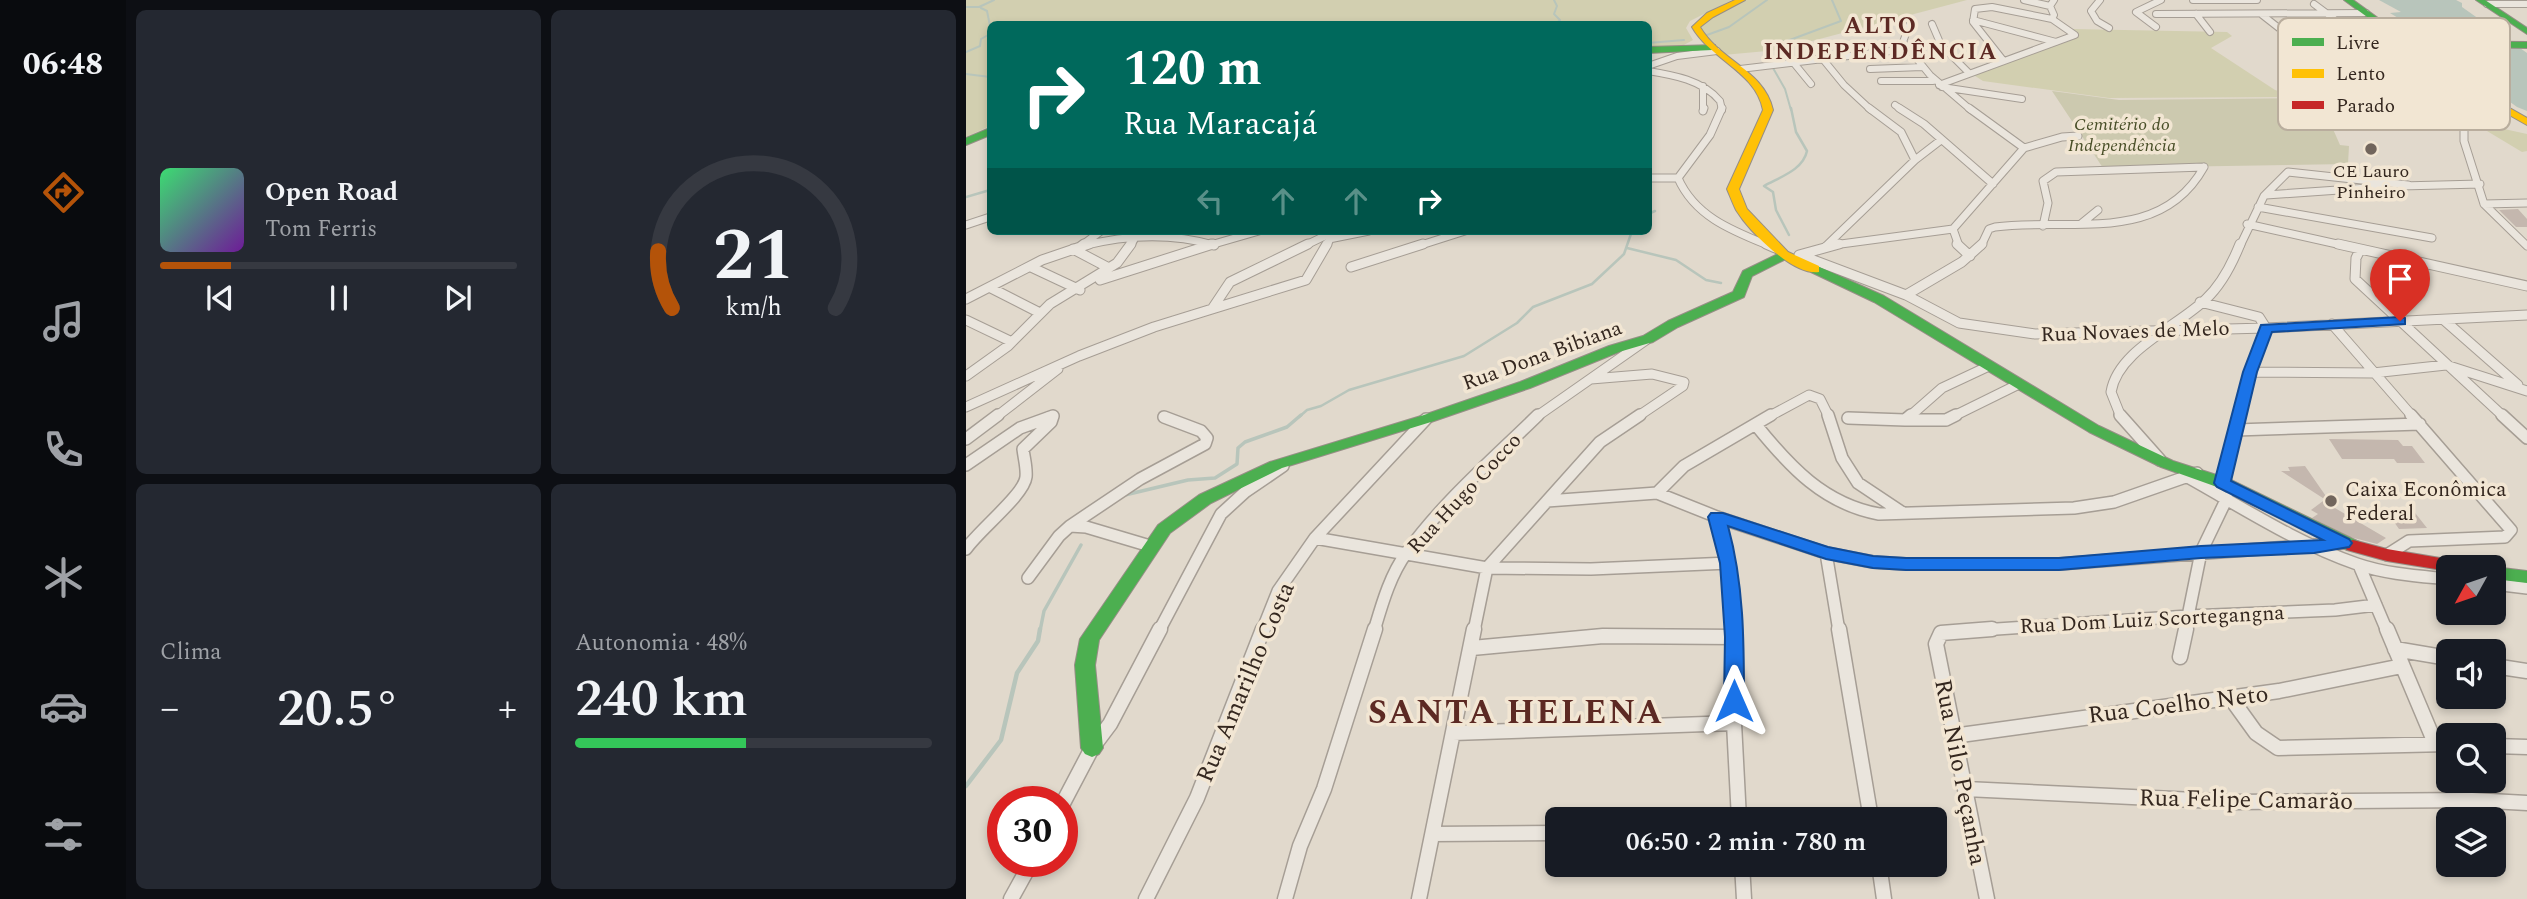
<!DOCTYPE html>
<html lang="pt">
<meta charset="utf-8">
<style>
:root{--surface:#171b24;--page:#242831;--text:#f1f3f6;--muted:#9ea1a6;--line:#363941;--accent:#b45309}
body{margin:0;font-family:Spectral,serif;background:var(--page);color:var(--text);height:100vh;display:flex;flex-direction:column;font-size:26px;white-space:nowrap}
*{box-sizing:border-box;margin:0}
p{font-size:23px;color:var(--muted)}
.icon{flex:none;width:38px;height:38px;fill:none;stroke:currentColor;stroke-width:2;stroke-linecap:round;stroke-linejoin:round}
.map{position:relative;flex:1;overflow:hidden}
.drawer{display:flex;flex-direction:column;gap:10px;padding:10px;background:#0d0f14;width:840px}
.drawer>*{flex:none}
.banner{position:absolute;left:21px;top:21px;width:665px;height:214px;border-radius:10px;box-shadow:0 4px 10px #0003;background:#00695c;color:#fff;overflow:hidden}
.needle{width:46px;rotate:230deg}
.tools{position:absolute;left:1470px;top:555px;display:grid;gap:14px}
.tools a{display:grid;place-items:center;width:70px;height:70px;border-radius:10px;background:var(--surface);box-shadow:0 4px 10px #0003;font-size:35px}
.speed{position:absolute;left:21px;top:786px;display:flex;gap:14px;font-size:35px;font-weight:700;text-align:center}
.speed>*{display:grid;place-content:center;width:91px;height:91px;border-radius:50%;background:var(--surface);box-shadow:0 4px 10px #0003;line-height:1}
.speed .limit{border:10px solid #d22;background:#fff;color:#111}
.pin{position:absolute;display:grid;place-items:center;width:60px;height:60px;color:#fff;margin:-72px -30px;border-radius:50% 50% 50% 0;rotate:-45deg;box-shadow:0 0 7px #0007}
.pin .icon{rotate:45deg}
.me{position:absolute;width:77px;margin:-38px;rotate:0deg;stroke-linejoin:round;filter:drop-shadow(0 0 5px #0008)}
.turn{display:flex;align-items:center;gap:24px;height:147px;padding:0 21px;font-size:32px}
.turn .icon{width:91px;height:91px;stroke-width:2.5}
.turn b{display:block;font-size:49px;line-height:60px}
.lanes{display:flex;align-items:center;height:66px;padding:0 21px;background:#0003;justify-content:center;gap:35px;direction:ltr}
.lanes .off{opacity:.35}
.big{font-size:52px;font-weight:600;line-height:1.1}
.drawer .card{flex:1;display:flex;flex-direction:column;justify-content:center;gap:10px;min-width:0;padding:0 24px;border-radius:10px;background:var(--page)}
.drawer .dial{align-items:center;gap:0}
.dial svg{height:182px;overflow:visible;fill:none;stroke:var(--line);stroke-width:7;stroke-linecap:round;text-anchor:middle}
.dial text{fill:var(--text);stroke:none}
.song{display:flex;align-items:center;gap:21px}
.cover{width:84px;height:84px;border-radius:10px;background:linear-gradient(135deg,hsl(140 70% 55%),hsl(280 70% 35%))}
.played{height:7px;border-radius:4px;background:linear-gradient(90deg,var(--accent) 20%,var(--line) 20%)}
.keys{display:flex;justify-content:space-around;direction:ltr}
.heat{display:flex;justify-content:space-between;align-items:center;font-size:38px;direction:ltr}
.charge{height:10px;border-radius:5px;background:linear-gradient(90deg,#34c759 48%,var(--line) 0)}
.drawer .tiles{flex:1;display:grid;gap:10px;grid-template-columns:repeat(2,1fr)}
.trip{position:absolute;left:579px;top:807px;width:402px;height:70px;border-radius:10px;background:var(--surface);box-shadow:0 4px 10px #0003;font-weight:600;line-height:70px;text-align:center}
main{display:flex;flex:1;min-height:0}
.dock{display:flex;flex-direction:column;width:126px;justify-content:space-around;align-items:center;background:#090b0e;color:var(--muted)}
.dock .icon{width:49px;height:49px}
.dock .active{color:var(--accent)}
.dock b{font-size:32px;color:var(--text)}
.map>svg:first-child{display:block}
.green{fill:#d2cfb0}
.cemetery{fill:#ccc9af}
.water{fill:#b8c5bb}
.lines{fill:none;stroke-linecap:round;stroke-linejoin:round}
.stream-far3{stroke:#b8c5bb;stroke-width:2}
.stream-far2{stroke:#b8c5bb;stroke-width:2.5}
.stream-far1{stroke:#b8c5bb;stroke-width:3.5}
.stream{stroke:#b8c5bb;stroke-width:4.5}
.building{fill:#c4b7ae}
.street-far4-casing{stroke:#a69e95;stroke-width:8}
.street-far3-casing{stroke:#a69e95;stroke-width:9}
.street-far2-casing{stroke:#a69e95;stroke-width:11}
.street-far1-casing{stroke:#a69e95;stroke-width:14}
.street-casing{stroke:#a69e95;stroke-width:17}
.fast-casing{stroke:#968e86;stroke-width:2}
.slow-casing{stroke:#968e86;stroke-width:2}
.jam-casing{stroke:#968e86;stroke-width:2}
.street-far4{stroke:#eae5dd;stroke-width:6}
.street-far3{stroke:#eae5dd;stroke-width:7}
.street-far2{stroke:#eae5dd;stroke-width:9}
.street-far1{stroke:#eae5dd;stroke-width:11}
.street{stroke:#eae5dd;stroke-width:14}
.fast{fill:#4caf50;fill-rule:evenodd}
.slow{fill:#ffc107;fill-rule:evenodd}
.jam{fill:#c62828;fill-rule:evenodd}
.route{fill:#1a73e8;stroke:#114b97;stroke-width:2}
.poi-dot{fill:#71655c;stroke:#f2e6d3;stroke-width:2.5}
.labels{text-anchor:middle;stroke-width:7;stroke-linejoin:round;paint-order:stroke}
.far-park-label{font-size:18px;font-style:italic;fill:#484e27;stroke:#f2e6d3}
.far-poi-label{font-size:18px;fill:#34271f;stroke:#f2e6d3}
.street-label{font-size:21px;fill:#34271f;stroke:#f2e6d3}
.poi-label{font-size:21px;fill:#34271f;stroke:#f2e6d3;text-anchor:start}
.far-district-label{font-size:23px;font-weight:bold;letter-spacing:2px;fill:#5c2923;stroke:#f2e6d3}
.near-street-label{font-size:24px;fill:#34271f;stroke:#f2e6d3}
.near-district-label{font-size:33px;font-weight:bold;letter-spacing:2px;fill:#5c2923;stroke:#f2e6d3}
.key{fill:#f2e6d3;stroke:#b9ad9d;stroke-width:2}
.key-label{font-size:19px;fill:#34271f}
</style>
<main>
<nav class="dock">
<b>06:48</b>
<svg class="icon active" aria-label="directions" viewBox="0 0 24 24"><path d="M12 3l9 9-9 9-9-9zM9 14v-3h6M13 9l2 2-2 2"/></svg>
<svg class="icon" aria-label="music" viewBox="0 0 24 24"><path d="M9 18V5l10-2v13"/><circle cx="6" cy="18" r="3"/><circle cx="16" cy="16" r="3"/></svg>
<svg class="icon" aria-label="phone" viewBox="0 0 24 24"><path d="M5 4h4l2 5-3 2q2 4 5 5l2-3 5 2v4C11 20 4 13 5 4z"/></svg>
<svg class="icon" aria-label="climate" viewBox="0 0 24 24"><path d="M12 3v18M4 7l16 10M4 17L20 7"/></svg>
<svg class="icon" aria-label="car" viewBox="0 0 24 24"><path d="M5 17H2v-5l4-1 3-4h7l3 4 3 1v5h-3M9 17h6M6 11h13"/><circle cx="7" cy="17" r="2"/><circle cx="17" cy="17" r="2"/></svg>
<svg class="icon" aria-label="filters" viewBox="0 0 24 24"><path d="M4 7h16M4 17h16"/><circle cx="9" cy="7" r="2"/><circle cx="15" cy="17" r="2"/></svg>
</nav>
<section class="drawer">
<div class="tiles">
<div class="card">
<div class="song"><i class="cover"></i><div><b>Open Road</b><p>Tom Ferris</p></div></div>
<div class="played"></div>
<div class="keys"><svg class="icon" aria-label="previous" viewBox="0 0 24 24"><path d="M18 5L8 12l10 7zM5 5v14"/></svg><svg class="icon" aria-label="pause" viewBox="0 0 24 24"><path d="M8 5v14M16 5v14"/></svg><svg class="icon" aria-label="next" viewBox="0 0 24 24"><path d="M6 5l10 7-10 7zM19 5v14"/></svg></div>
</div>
<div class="card dial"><svg viewBox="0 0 100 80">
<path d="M14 69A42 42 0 1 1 86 69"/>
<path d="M14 69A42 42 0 0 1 8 44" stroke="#b45309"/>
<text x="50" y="56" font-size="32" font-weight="700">21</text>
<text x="50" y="72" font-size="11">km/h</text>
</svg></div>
<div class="card"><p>Clima</p>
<div class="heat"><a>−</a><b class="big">20.5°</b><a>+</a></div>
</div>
<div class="card"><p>Autonomia · 48%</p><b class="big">240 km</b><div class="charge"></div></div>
</div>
</section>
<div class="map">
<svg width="1561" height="899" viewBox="0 0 1561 899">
<rect width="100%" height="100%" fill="#e1d9cc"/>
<!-- green -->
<path class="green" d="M0 0H766L724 21 720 28 727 40 716 46 683 47 682 24H24V126L0 137Z
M778 0H1001L812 50 757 55 735 36 732 25 745 15Z
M1106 29 1261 32 1266 36 1245 48 1309 90 1333 97 1143 98 1017 81 1006 74 1110 36Z
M1529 127 1561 134V151L1556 152 1516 128Z"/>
<!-- cemetery -->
<path class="cemetery" d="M1086 91 1153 100 1455 97 1482 117 1363 120 1374 145 1383 146 1382 164 1137 168Z"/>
<!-- water -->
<path class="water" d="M1413 0H1490L1496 3V7L1561 53V111L1551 107 1485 59 1481 50 1468 40 1424 13 1435 12Z"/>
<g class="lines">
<!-- stream-far3 -->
<path class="stream-far3" d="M588 0 591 6 588 14 594 20 590 24
M0 7H13L28 0
M15 8 21 11 24 26
M741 35 763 27 801 0
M682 43 718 40
M0 52 14 46 15 39 24 34
M803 63 801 60 806 56 801 47 803 44 821 41 875 21 866 0
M807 68 819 89 825 110
M0 74 24 77"/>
<!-- stream-far2 -->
<path class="stream-far2" d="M0 197 24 190
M682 214 689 211
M823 235 810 210 807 192 798 186C814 177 837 170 841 151L830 132 825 108
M661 248 710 260 740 280 755 283
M333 417 341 410 355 406 383 390 498 356 551 323 567 307 626 284 658 254 666 231"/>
<!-- stream-far1 -->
<path class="stream-far1" d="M159 495 222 480 249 478 271 464 272 448 279 442 321 427 335 415
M74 631 78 611 115 545"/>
<!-- stream -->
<path class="stream" d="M0 786 35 740 51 673 72 641 74 629"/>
</g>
<!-- building -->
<path class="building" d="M1552 209 1561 219V227H1550L1533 210Z
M1363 439 1432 440 1437 446H1446L1459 463H1431L1428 459H1376Z
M1339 466 1364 502H1363L1315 471H1324L1322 467Z
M1357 501 1420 538 1411 544 1384 537 1346 518 1352 514 1345 510Z
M1419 509H1446L1461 528 1433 529Z"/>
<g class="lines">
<defs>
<path id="street-far4" d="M1058 0 1084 6
M1134 0 1125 11 1131 21 1143 28
M1227 0H1291
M1348 4 1383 30
M1521 4H1561
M1190 14 1400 13
M1230 14 1244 32
M1295 14 1318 32
M945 20 937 42 964 75 1005 110
M1007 20 1090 42
M966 24 975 45 1003 73
M1190 27 1170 12 1195 0
M847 47 878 85 905 110
M1037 60 1007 22 1009 9 1026 7 1086 19
M827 62 845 84
M682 66 711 56 751 51
M774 69 941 49
M904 69 956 67
M682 71C707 75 737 80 754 101L756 110
M915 81H967
M1390 83H1493
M1449 83 1485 110
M973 85 1109 35 1086 19 1088 15 1084 6 1088 0
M737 86V110
M976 87 1056 99
M929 105 936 110"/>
<path id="street-far3" d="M903 108 935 132 949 160
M933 108 958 124 1027 184
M1003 108 1058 148
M1483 108 1498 119V141L1518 204
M737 111 738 108
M682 178H712
M712 178 744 135 756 108
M712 178C729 217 767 231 804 246
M1435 186 1514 184
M1300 195 1416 187
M1518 204 1561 246
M1518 204 1561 203
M1292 207 1466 238
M1116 223 1132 210
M1281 224 1380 246
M0 225 24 217
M1077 226 1082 203 1077 181 1090 172 1238 167
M363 239 403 231
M115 246 135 231
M116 246C159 235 205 233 248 245
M164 246 169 238
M241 246 293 231
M338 246 369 231
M360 246 366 236
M452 246 499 231
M860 246 949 160 975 140
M860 246 987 229
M993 246 987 229 1058 148 1096 137 1112 136
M1015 246 1023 229 1029 227C1103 217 1194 246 1238 167
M1274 246 1298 196 1322 172 1442 185"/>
<path id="street-far2" d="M245 244 248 245
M800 244 809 248
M991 244 1004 256
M1372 244 1561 286
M114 247 118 244
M107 249 143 268
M1394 250 1390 258 1389 279 1538 417
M833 255 873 244
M834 255 940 295 993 323 1069 334 1300 328 1561 315
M65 267 114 290
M385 267 457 244
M134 280 247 244
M25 288 74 313
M940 295 996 262 1016 244
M0 299 76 260 123 244
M1234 302 1293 317 1300 328
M246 309 340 280 361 244
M0 320 46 342
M1478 320 1552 385
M1366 324 1447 417
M1284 372 1407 373 1480 365 1561 391
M0 376 42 346 84 304 151 263 165 244
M625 379 686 374 718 382 717 386 671 417
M0 407 113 356 188 327 246 309 264 282 342 244
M30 417 92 369
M82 417H87
M570 417 680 340
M802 417 843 395 854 399 863 417
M943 417 976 388 1023 366
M986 417 1053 384
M1155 417 1145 392C1152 350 1211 327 1240 299 1256 284 1266 264 1274 244
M1273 417 1284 372 1300 328"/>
<path id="street-far1" d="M862 415 876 458 892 483 937 513
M1154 415 1194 460
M1536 415 1561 438
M882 418 939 420 945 415
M939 420H980L990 415
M790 425C824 467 858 504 913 514L1108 508 1148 502 1231 473
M1270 430 1454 424
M0 439 32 415
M0 465 54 428 87 416 85 422 57 449C58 458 61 468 60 477 58 495 13 530 0 549
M1218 475C1274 506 1330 543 1391 564 1420 574 1452 576 1482 579
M1257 483 1273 415
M691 493 718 466 805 415
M581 501 691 493 751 517 860 553 907 562 940 564H1093L1377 543
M751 517 763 563 769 631
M104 526 174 479 239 444 241 438 235 431 198 417
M349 538 521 568 625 569 763 563
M860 553 873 631
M1421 555 1443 541 1539 537 1545 530 1445 415
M1393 565 1421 631
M62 578 93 536 104 526 120 527 184 546
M1528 584 1561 588
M193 631 255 514 279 492 317 466
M296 631 312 591 349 538 460 419
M408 631C416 604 424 575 441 552 478 501 527 459 572 415
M508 631 521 568 634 442 674 415
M1001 631 1222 616 1369 610 1410 605
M1219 631 1235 552 1261 498"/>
<path id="street" d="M768 629V723L773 819
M873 629 905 819
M1421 629 1469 743
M506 648 637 636 769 637
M1429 649 1482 658
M1214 657 1220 629
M1528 666 1561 671
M1264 697 1290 733 1312 748 1482 744
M487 733 768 723
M987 736 1313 691 1436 666
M1528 746 1561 747
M1000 789 1271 802 1506 800 1561 803
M96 805 126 748 144 724 194 629
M467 834 592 833
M776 864 778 899
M913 864 918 899
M45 899 66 861
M180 899 231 798 297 629
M319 899 334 846 358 789 409 629
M453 899 508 629
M1021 899 970 644 975 633 1026 629"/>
<path id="fast" d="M1378 0H1387L1445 42 1438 44Z
M1510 0H1519L1561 28V34Z
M1452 41 1561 42V48L1455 46 1452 45Z
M749 45V49L746 50 682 53V47Z
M24 128V135L0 145V138Z
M818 251 822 252V258L786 276 778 297 712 327 687 342 653 352 564 388 465 422 316 468 245 503 204 533 133 640 129 665 137 748 133 754 126 757 119 754 115 748 109 665 114 639 192 525 233 495 304 462 455 416 554 382 643 346 677 336 702 321 767 292 777 271Z
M849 265 918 296 1133 426 1207 461 1263 479 1393 542 1396 546 1393 550H1381L1251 487 1195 467 1123 432 908 302 845 272 843 269Z
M1528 567 1561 571V583L1528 579Z"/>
<path id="slow" d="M769 0H779L747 17 734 27C754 61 798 70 807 110L773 189 781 209 822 252 853 266V272C827 276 783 231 770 210 767 204 764 196 761 189L797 110C790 72 745 60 726 27L741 13Z
M1442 44H1448L1496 81 1561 118V125L1490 85 1442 48Z"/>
<path id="jam" d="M1387 540 1421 549 1492 561 1498 563 1501 567H1482V571L1421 561 1381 550 1378 546 1381 542Z"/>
</defs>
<!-- street-far4 casing -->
<use href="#street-far4" class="street-far4-casing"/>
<!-- street-far3 casing -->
<use href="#street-far3" class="street-far3-casing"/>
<!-- street-far2 casing -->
<use href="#street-far2" class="street-far2-casing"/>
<!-- street-far1 casing -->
<use href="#street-far1" class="street-far1-casing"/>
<!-- street casing -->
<use href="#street" class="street-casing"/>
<!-- fast casing -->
<use href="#fast" class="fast-casing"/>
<!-- slow casing -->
<use href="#slow" class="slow-casing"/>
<!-- jam casing -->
<use href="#jam" class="jam-casing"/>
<!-- street-far4 -->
<use href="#street-far4" class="street-far4"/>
<!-- street-far3 -->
<use href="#street-far3" class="street-far3"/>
<!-- street-far2 -->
<use href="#street-far2" class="street-far2"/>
<!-- street-far1 -->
<use href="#street-far1" class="street-far1"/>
<!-- street -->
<use href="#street" class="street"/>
<!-- fast -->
<use href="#fast" class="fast"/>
<!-- slow -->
<use href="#slow" class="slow"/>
<!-- jam -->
<use href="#jam" class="jam"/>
</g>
<!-- route -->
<path class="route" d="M1434 317 1439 318V324L1306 332 1291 372 1265 481 1383 539 1386 543 1383 547 1348 553 1235 558 1093 570H940L907 568 860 559 762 526C778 584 778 642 778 701L775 707 768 709 761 707 758 701 759 637 754 563 742 517 745 513H757L862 547 907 556 940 558H1093L1235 546 1357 540 1251 487 1248 483 1277 372 1295 325Z"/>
<!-- markers -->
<g class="poi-dot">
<circle cx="1405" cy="149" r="7"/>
<circle cx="1365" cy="501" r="7"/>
</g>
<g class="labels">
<!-- far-park labels -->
<g class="far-park-label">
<text x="1156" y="130">Cemitério do<tspan x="1156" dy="21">Independência</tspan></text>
</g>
<!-- far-poi labels -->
<g class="far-poi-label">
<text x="1405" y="177">CE Lauro<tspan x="1405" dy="21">Pinheiro</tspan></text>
</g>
<!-- street labels -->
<g class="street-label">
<text transform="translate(1169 331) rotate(-2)" y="7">Rua Novaes de Melo</text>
<text transform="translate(576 355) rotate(-20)" y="7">Rua Dona Bibiana</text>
<text transform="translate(498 493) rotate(-47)" y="7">Rua Hugo Cocco</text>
<text transform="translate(1186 619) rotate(-3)" y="7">Rua Dom Luiz Scortegangna</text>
</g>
<!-- poi labels -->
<g class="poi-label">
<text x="1379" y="496">Caixa Econômica<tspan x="1379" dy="24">Federal</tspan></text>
</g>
<!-- far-district labels -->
<g class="far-district-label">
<text x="915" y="33">ALTO<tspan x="915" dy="26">INDEPENDÊNCIA</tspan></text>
</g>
<!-- near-street labels -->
<g class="near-street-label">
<text transform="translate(279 682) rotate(-67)" y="8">Rua Amarilho Costa</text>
<text transform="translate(1212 704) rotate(-7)" y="8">Rua Coelho Neto</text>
<text transform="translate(995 772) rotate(79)" y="8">Rua Nilo Peçanha</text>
<text transform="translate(1280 799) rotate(1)" y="8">Rua Felipe Camarão</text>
</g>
<!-- near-district labels -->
<g class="near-district-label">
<text x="550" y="723">SANTA HELENA</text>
</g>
</g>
<!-- legend -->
<rect x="1312" y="18" width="232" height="112" rx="10" class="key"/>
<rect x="1326" y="38" width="32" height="8" fill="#4caf50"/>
<rect x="1326" y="69" width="32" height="9" fill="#ffc107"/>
<rect x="1326" y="101" width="32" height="8" fill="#c62828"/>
<g class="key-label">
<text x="1370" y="49">Livre</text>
<text x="1370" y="80">Lento</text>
<text x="1370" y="112">Parado</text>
</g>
</svg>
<div class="tools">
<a><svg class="needle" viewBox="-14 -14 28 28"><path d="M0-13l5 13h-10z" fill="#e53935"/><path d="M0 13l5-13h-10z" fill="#9ea1a6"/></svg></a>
<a><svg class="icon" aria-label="sound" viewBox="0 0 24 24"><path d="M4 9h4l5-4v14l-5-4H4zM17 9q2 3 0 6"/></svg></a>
<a><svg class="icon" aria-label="search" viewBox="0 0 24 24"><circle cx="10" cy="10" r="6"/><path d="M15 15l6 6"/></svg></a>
<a><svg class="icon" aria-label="layers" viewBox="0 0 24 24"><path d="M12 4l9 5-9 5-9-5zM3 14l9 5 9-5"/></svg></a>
</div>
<div class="speed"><div class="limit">30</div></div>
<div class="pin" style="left:1434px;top:321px;background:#d93025"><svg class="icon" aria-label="arrive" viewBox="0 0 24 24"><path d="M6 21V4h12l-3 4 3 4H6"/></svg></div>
<svg class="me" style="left:768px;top:701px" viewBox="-20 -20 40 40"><path d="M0-17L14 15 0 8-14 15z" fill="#1a73e8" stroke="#fff" stroke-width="4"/></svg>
<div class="trip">06:50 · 2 min · 780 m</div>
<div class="banner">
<div class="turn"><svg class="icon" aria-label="right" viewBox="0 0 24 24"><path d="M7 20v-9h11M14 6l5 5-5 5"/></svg><div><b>120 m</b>Rua Maracajá</div></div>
<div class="lanes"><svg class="icon off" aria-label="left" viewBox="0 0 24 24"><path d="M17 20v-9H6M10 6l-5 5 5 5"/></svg><svg class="icon off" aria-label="ahead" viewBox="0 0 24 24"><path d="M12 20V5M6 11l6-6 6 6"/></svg><svg class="icon off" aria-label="ahead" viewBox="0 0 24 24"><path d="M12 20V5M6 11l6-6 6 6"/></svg><svg class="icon" aria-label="right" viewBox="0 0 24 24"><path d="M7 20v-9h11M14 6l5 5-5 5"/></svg></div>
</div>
</div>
</main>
